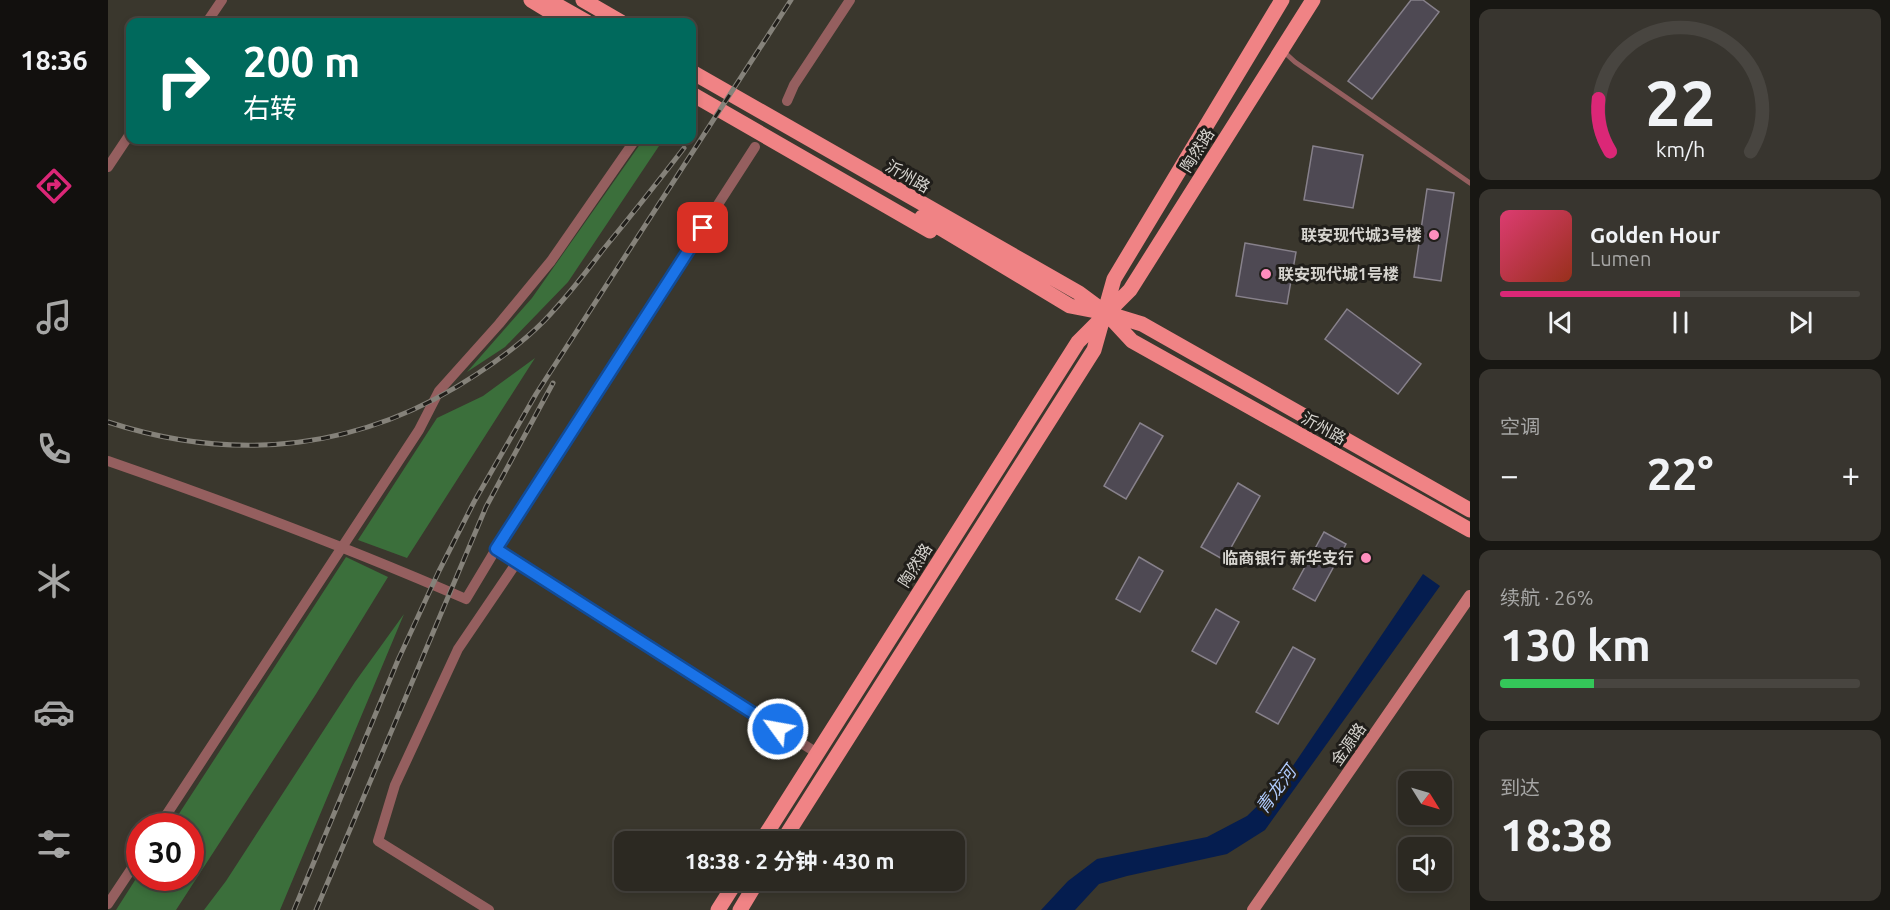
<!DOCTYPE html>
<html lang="zh">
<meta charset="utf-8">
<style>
:root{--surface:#2c2922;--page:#38352f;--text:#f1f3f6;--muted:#a6a6a5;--line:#484540;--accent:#db2777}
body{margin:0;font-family:Ubuntu,"Noto Sans SC",sans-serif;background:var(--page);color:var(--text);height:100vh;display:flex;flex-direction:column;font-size:22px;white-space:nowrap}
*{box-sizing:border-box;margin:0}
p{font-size:20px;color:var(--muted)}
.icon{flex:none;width:33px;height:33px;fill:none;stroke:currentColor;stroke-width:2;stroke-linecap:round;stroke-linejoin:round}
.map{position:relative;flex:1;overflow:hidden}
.panel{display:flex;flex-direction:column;gap:9px;padding:9px;background:#181713;width:420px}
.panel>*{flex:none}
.hud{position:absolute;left:18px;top:18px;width:570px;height:126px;border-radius:12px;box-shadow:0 3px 9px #0003,0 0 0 2px var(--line);background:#00695c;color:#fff;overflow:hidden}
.needle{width:39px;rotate:127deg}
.controls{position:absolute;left:1290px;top:771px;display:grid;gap:12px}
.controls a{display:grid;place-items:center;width:54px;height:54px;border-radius:12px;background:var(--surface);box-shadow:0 3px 9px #0003,0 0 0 2px var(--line);font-size:30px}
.speed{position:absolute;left:18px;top:813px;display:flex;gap:12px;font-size:30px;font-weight:700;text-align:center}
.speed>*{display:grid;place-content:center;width:78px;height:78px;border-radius:50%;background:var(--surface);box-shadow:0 3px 9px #0003,0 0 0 2px var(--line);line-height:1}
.speed .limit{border:9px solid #d22;background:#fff;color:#111}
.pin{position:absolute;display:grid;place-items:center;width:51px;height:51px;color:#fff;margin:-26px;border-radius:12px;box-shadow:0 3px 9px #0006}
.me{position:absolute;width:66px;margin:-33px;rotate:302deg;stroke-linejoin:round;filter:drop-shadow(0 0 4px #0008)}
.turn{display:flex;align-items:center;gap:21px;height:126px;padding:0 18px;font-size:27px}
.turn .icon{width:78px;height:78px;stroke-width:2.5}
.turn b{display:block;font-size:42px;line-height:51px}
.big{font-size:45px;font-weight:700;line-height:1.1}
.panel .tile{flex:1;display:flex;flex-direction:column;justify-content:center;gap:9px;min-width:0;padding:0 21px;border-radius:12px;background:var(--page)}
.panel .dial{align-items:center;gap:0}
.dial svg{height:156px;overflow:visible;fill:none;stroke:var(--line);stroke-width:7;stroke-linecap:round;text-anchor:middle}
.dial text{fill:var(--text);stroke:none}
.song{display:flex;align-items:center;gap:18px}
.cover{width:72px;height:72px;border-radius:9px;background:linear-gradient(135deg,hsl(340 70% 55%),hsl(10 70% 35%))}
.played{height:6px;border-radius:3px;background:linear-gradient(90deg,var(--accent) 50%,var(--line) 50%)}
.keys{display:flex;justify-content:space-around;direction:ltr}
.heat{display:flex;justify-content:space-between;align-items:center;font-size:33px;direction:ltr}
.charge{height:9px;border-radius:4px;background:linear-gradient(90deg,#34c759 26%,var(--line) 0)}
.trip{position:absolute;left:506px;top:831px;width:351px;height:60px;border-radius:12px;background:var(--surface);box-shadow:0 3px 9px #0003,0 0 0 2px var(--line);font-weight:700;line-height:60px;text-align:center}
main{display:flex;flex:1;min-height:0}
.menu{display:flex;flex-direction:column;width:108px;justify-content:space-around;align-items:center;background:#12100e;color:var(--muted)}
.menu .icon{width:42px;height:42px}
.menu .active{color:var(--accent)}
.menu b{font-size:27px;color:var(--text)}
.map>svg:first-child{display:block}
.forest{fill:#3b6f3b}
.water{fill:#051d4f}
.building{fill:#4e4953;stroke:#87818b;stroke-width:1.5}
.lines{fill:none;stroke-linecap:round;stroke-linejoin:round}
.lane{stroke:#955f5f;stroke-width:5}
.street{stroke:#955f5f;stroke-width:10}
.secondary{stroke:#c97474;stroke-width:12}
.primary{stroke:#f08385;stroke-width:15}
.rail-casing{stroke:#85827a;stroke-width:5}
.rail{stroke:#201e1a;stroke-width:3;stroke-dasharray:9;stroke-linecap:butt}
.route-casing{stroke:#114b97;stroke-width:15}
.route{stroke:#1a73e8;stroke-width:10}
.poi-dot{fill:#fe8ebd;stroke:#201e1a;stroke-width:2}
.labels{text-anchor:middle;stroke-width:6;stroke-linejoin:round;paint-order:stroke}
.street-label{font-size:16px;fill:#d6d4cf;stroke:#201e1a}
.poi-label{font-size:16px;font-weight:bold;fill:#d6d4cf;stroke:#201e1a;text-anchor:end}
.water-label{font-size:18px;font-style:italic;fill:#b0cbfd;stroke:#201e1a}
</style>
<main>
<nav class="menu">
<b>18:36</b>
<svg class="icon active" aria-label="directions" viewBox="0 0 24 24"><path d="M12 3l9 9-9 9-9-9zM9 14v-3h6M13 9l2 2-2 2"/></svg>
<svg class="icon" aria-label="music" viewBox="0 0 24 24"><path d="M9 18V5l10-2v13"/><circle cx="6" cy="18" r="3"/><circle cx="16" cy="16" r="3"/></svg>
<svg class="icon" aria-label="phone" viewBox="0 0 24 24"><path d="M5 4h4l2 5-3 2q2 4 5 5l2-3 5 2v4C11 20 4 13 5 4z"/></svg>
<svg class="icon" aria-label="climate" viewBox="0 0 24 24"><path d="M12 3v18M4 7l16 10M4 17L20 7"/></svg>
<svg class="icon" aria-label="car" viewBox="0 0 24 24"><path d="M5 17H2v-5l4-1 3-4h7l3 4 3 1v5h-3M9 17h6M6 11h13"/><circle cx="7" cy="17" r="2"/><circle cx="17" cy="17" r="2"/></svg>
<svg class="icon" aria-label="filters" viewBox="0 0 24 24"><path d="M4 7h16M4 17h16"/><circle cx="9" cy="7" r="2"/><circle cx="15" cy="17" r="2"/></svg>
</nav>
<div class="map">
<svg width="1362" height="910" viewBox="0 0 1362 910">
<rect width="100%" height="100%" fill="#3a372d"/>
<!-- forest -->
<path class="forest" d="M535 140H555L460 282 397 347 359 372 424 298Z
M427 358 299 558 250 540 329 418 375 396Z
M238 557 280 577 208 694 68 910H8L31 874 32 878H82V826H63Z
M296 614 172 910H96L118 881 247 682Z"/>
<!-- water -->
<path class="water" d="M1315 574 1332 586 1157 830 1119 854 1019 876 991 884 967 910H933L960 881 989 859 1099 837 1139 816 1174 782Z"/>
<!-- building -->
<path class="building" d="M1303 0H1315L1331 12 1264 99 1240 81Z
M1205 146 1255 155 1245 208 1196 200Z
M1319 189 1346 193 1333 281 1306 277Z
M1137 243 1188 252 1179 304 1128 296Z
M1239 309 1313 364 1290 394 1217 339Z
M1032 423 1055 436 1018 499 996 486Z
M1130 483 1152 496 1116 560 1093 547Z
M1216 532 1238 544 1207 601 1185 589Z
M1031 557 1055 571 1032 612 1008 599Z
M1108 609 1131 622 1108 664 1084 651Z
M1185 647 1207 659 1170 724 1148 712Z"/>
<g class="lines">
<!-- lane -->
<path class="lane" d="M1175 51 1187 62 1362 183"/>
<!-- street -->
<path class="street" d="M99 22 114 0
M679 101 686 85 742 0
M0 167 22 134
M0 461C121 503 241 548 358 599L388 549 709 753
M388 549 647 147
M51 826 311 430 331 391 391 324 443 261 527 140
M0 904 32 856
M381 910 270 841 287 785 350 649 409 562"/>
<!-- secondary -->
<path class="secondary" d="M1145 910 1362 596"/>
<!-- primary -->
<path class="primary" d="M423 0 446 14
M440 0 479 22
M475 0 513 22
M584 72 971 293 998 313 1024 341 1362 530
M584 94 822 231
M814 217 962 306 998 313 1034 324 1362 510
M653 842 970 342 1022 290 1205 0
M674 842 986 350 1006 279 1174 0
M610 910 629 880
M632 910 650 880"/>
<defs>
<path id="rail" d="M0 422C129 464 255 450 369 374 392 359 416 341 436 321 457 299 476 275 494 251 522 217 549 183 576 148
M186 910 290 660 331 571 366 502 428 394 683 0
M208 910 378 507 445 383"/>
</defs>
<!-- rail casing -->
<use href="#rail" class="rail-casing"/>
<!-- rail -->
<use href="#rail" class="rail"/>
</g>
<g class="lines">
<defs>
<path id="route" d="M595 228 388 549 670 729"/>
</defs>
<!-- route casing -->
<use href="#route" class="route-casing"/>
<!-- route -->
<use href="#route" class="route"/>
</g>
<!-- markers -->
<g class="poi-dot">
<circle cx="1326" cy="235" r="6"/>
<circle cx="1158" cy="274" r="6"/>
<circle cx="1258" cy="558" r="6"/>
</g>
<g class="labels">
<!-- street labels -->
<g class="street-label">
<text transform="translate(1089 150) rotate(-58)" y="6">陶然路</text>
<text transform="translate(800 176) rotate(30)" y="6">沂州路</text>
<text transform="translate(1216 428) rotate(29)" y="6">沂州路</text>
<text transform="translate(807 565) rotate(-58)" y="6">陶然路</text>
<text transform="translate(1240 744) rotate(-55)" y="6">金源路</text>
</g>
<!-- poi labels -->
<g class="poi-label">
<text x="1314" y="241">联安现代城3号楼</text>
<text x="1170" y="280" text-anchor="start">联安现代城1号楼</text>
<text x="1246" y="564">临商银行 新华支行</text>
</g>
<!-- water labels -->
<g class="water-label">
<text transform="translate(1168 790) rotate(-54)" y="6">青龙河</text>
</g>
</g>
</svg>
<div class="controls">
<a><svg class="needle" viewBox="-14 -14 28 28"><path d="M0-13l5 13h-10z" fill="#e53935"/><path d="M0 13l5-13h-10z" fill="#a6a6a5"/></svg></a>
<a><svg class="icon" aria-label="sound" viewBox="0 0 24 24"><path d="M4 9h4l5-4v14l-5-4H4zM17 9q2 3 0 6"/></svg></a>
</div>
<div class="speed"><div class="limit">30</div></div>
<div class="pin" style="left:595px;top:228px;background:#d93025"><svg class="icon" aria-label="arrive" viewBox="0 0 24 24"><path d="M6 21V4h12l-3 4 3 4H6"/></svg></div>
<svg class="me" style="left:670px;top:729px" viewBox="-20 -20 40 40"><circle r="17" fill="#1a73e8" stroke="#fff" stroke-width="3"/><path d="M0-11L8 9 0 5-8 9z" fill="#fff"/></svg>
<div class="trip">18:38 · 2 分钟 · 430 m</div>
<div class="hud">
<div class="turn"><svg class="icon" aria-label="right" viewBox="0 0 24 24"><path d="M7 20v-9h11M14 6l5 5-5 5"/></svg><div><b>200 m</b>右转</div></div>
</div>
</div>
<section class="panel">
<div class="tile dial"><svg viewBox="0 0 100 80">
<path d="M14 69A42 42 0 1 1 86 69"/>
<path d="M14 69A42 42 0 0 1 8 42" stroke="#db2777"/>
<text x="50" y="56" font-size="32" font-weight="700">22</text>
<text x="50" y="72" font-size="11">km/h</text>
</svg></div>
<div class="tile">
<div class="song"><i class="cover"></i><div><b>Golden Hour</b><p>Lumen</p></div></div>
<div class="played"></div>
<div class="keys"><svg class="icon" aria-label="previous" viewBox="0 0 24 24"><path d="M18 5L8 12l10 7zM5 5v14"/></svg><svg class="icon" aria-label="pause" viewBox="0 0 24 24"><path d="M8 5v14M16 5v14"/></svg><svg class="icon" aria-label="next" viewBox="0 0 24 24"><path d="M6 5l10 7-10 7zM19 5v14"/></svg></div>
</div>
<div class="tile"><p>空调</p>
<div class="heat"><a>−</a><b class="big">22°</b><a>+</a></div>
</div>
<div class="tile"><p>续航 · 26%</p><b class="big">130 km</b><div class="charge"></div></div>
<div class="tile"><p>到达</p><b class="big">18:38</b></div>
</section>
</main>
